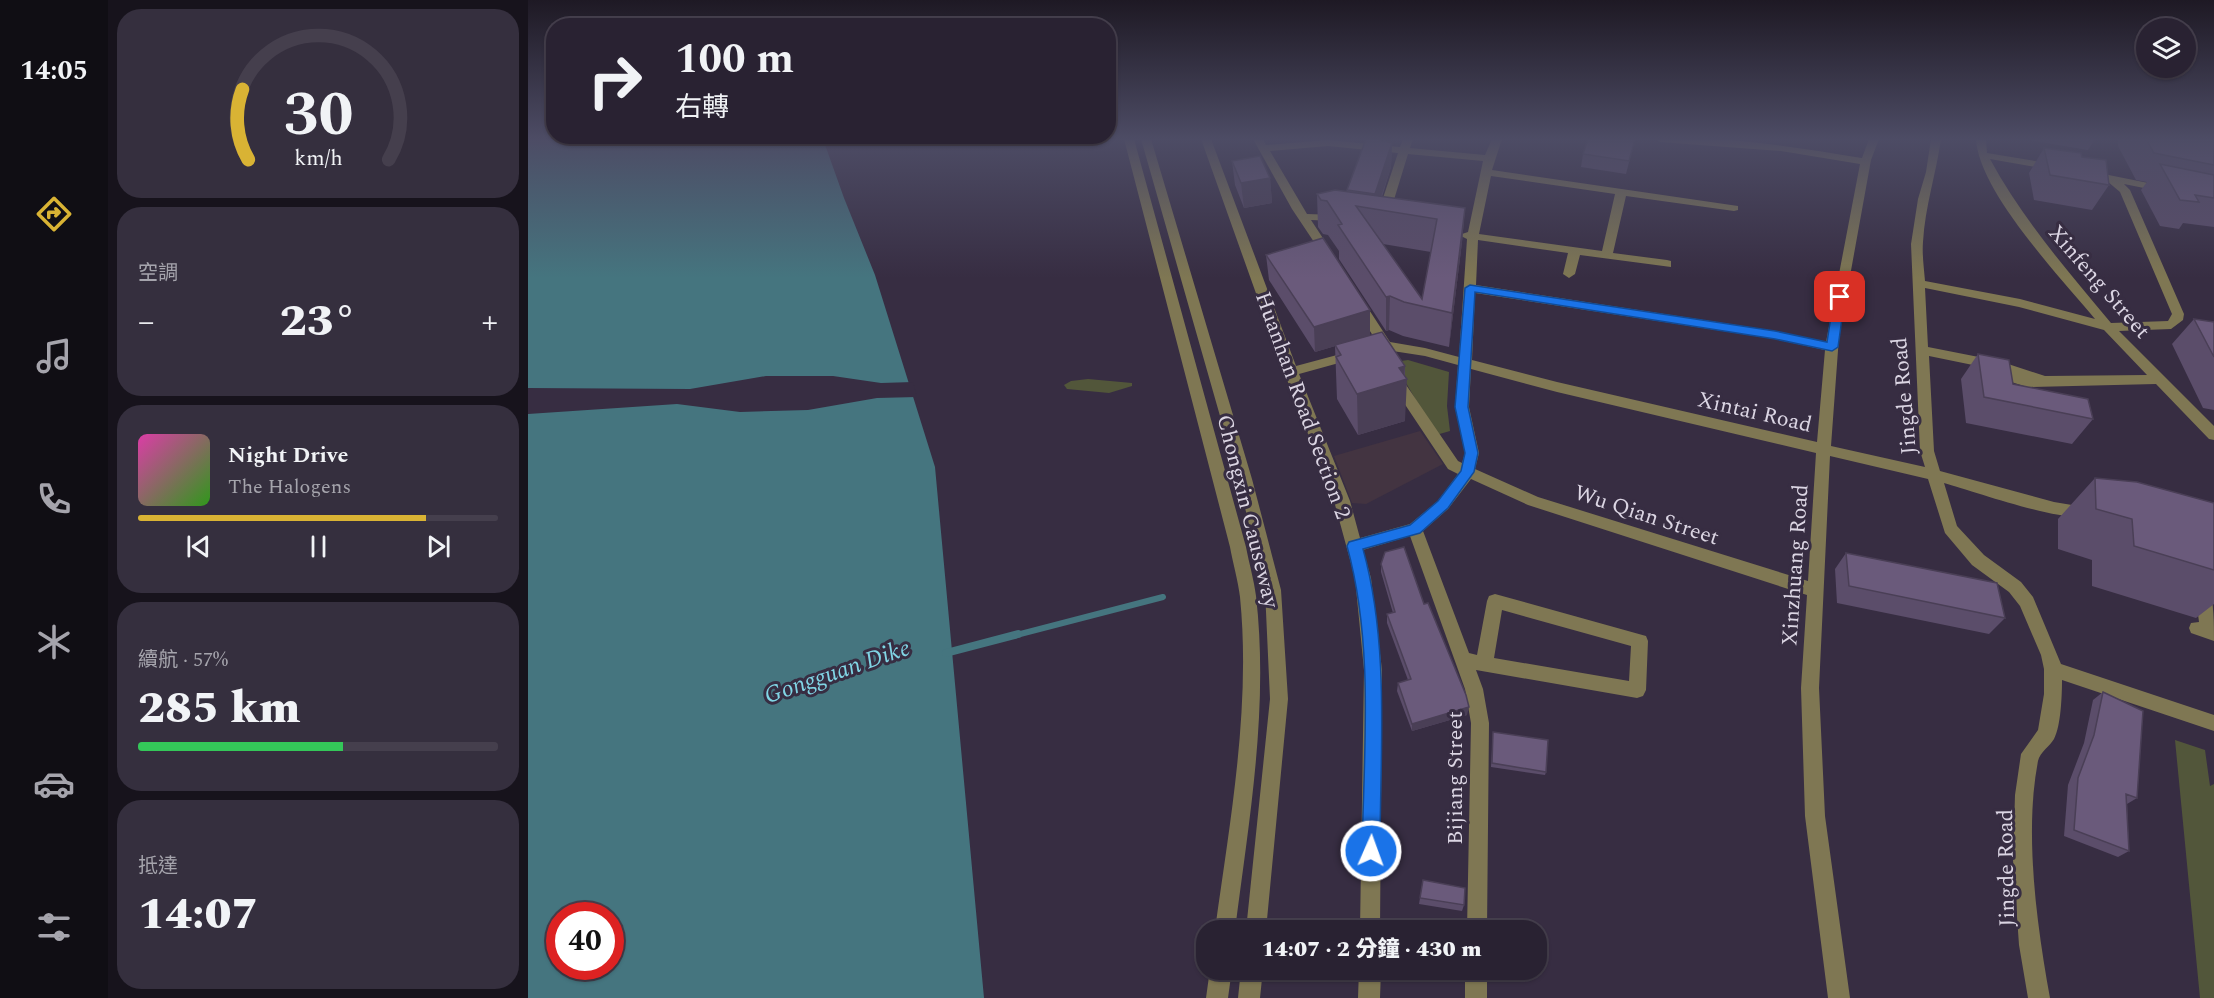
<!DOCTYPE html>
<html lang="zh-TW">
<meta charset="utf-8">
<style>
:root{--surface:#292232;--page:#352f3e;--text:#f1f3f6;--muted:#a5a4ac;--line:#453f4d;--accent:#d9b334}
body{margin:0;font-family:Spectral,"Noto Sans TC",serif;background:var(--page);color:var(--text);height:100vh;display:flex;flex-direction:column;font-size:22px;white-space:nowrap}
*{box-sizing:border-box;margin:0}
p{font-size:20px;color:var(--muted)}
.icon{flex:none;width:33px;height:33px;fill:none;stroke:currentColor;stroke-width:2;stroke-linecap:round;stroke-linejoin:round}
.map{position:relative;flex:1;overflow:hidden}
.drawer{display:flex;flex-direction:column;gap:9px;padding:9px;background:#17131c;width:420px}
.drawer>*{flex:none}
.banner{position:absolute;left:18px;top:18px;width:570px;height:126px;border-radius:24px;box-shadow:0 2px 4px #0004,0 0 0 2px var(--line);background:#292232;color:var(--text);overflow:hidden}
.buttons{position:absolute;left:1608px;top:18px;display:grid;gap:12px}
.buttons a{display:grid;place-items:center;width:60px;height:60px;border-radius:50%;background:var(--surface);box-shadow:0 2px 4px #0004,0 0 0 2px var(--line);font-size:30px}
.speed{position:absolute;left:18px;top:902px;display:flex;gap:12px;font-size:30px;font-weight:700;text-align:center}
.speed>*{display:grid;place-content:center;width:78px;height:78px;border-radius:50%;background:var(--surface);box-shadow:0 2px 4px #0004,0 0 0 2px var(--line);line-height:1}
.speed .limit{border:9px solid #d22;background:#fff;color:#111}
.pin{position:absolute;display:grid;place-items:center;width:51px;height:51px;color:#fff;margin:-26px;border-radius:12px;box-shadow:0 3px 9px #0006}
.me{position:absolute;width:66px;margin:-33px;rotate:2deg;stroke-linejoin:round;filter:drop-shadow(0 0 4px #0008)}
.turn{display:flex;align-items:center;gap:21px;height:126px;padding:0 30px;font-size:27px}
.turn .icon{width:78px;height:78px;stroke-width:2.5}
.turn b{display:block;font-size:42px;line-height:51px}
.big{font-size:45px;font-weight:800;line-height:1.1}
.drawer .card{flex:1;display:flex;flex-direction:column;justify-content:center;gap:9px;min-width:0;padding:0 21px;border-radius:24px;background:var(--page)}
.drawer .dial{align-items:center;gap:0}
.dial svg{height:156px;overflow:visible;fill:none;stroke:var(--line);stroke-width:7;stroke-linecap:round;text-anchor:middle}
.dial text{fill:var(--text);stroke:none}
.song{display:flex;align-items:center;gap:18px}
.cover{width:72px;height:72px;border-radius:9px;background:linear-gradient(135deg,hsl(320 70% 55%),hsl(110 70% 35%))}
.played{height:6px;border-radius:3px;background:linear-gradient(90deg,var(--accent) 80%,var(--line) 80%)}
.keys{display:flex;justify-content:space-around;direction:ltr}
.heat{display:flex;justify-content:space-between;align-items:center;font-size:33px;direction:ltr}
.charge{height:9px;border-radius:4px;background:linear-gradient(90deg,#34c759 57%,var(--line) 0)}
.trip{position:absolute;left:668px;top:920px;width:351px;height:60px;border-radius:24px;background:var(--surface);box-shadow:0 2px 4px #0004,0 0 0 2px var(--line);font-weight:800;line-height:60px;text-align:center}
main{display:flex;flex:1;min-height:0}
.tabs{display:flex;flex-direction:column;width:108px;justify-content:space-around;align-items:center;background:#100e14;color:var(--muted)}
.tabs .icon{width:42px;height:42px}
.tabs .selected{color:var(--accent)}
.tabs b{font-size:27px;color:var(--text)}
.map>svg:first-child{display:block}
.industrial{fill:#433441}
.green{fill:#52563a}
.water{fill:#45757f;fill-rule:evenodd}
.pier{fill:#372d42}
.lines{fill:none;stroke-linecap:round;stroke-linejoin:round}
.stream-far1{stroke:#45757f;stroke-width:6}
.stream{stroke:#45757f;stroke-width:8}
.minor{fill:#7f7753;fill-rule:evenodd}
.wall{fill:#5b4d6a;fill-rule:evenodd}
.shaded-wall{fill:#4a3f56}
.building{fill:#6a5a7b;stroke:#4a3f56;stroke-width:1.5;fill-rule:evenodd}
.route{fill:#1a73e8;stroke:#114b97;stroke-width:1.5}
.labels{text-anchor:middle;stroke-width:6;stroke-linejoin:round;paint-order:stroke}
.street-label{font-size:22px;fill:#dbd5e3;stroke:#372d42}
.water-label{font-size:24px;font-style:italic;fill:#81d5e5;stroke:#372d42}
</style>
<main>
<nav class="tabs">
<b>14:05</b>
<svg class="icon selected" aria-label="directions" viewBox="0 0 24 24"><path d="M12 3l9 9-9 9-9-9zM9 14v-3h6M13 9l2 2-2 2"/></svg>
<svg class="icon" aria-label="music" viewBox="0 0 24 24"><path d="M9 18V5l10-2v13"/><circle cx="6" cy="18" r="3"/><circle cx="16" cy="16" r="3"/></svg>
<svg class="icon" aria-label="phone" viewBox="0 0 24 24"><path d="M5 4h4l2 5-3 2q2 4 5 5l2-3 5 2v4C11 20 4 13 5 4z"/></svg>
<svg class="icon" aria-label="climate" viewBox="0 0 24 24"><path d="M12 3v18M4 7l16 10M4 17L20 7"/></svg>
<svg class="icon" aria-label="car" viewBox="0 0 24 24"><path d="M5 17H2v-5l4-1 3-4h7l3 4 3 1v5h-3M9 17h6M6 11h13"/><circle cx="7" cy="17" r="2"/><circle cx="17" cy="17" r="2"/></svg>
<svg class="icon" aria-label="filters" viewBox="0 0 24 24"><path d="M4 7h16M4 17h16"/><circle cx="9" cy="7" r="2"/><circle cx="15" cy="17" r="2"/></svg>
</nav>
<section class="drawer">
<div class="card dial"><svg viewBox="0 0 100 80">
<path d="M14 69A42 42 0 1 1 86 69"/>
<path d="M14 69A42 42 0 0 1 11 33" stroke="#d9b334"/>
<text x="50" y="56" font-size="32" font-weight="700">30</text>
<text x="50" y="72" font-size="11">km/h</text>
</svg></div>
<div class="card"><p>空調</p>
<div class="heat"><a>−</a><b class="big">23°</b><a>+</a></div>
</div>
<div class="card">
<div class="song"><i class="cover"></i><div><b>Night Drive</b><p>The Halogens</p></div></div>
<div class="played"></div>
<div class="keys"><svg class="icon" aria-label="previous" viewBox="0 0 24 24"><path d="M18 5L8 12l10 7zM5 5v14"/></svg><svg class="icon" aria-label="pause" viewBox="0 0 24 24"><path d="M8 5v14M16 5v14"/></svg><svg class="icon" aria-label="next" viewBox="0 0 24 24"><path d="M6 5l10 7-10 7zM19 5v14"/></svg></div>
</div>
<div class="card"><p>續航 · 57%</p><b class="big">285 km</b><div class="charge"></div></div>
<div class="card"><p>抵達</p><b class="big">14:07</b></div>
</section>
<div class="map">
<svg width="1686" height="998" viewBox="0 0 1686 998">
<rect width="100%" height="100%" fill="#372d42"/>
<!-- industrial -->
<path class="industrial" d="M892 431 915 464 838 504 824 503 806 456Z"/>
<!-- green -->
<path class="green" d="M880 360 921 372 919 406 922 431 908 435 866 362Z
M560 379 604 383V386L581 393 539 389 536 385 543 381Z
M1647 740 1677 750 1682 786 1686 784V998H1672Z"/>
<!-- water -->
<path class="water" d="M0 139H295L316 198 347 275 407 467 456 998H0ZM32 915H82V966H32Z"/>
<!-- pier -->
<path class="pier" d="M238 376H305L353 383 385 382 389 397 349 398 280 410 212 412 149 404 0 414V388L162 389Z"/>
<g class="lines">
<!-- stream-far1 -->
<path class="stream-far1" d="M485 636 635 597"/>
<!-- stream -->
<path class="stream" d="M418 653 490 634"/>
<!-- minor -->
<path class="minor" d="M596 139H606L718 547C721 563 726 580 728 596 741 708 721 820 707 930H687C702 820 723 708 712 597 710 580 705 564 702 547Z
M613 139H623L724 479 753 590 760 699 738 930H718L742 699 737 590 710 479Z
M673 139H683L768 366 850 344 826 305 832 301 836 302 862 342 897 348 931 357 939 239 931 235 940 232 955 161 880 154 861 216 855 219 849 216 870 153 800 146 742 151 779 214 809 215 815 218 809 221 783 220 806 255 800 258 796 257 764 209 725 139H735L738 145 800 140 872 147 875 139H885L882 148 957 155 964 139H974L964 170 1210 206V210L1206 211 1098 196 1085 253 1139 260 1143 261V267L1052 255 1047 274 1041 278 1035 274 1040 253 950 240 948 285 1247 331 1298 342 1332 164 1253 151 1132 142 1127 139C1196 135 1266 147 1334 158L1341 139H1351L1343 160 1311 337 1303 446 1397 467 1392 451 1383 244 1390 199 1398 172 1403 139H1413C1408 174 1397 207 1395 242 1394 255 1396 268 1397 281L1492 299 1567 319C1533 278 1451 192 1448 139H1458L1459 153 1525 164 1530 167 1525 170 1462 159C1495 220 1539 270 1583 323L1640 321 1644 314 1592 192 1579 181 1556 174 1561 171 1640 187V191L1636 192 1596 184 1602 190 1656 314 1655 320 1643 329 1591 331 1686 426V440L1681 439 1628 384 1499 387 1474 379 1472 376 1479 372 1401 356 1406 451 1412 471 1526 502 1562 508 1565 512 1562 516C1537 524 1445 491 1416 483L1429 526 1456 555 1493 582 1505 597 1533 664 1686 715V731L1534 680C1534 695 1533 726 1526 739 1522 746 1512 752 1510 761 1496 833 1509 926 1522 998H1500L1491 945 1485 860 1487 795 1493 754 1510 730 1516 694V669L1513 655 1492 606 1481 592 1444 565 1417 533 1400 479 1302 456 1291 688 1297 816 1322 998H1300L1277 816 1273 688 1279 595 1000 505 943 479 920 509 895 531 941 653 949 655 959 601 961 596 967 594 1118 636 1120 641 1118 690 1115 696 1109 698 948 670 955 689 961 723 959 930H939L943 723 937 689 882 536 835 550 843 578 854 670 852 930H832L836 670 827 578 806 501 756 372ZM963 176 1087 194 1074 251 951 234ZM1397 288 1491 307 1576 330 1619 375 1517 376 1471 361 1400 347ZM947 293 1247 339 1297 350 1289 442 1029 382 944 360ZM858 350 897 356 930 365 927 407 937 453 934 463 930 461 872 376H862L860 379 920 469 930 474 910 501 882 524 832 538 822 501 771 374ZM943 369 1029 392 1288 453 1280 581 1010 497 947 469 951 453 941 407ZM974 610 1103 646 1101 681 966 658Z
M1675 584 1681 586C1686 602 1686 624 1686 641L1663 633 1661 628 1663 623 1671 622 1667 591 1669 586Z
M682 969H704L700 998H678Z
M713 969H735L732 998H710Z
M831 969H853L852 998H830Z
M937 969H959V998H937Z"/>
</g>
<!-- wall -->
<path class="wall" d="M1107 139 1098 174 1053 167 1055 154Z
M1496 139H1567L1560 150Z
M1586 139H1686V227L1655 223 1651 229 1632 226 1613 190 1619 182 1608 180 1590 146V139Z
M864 143 863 167 854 197 937 208 934 242 921 347 875 336 861 330 858 331 811 259V251L800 235 795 234 790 227 789 194 819 192V190ZM855 244 903 252 894 299Z
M1516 148 1554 157 1581 185 1564 210 1506 200 1501 173Z
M704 161 742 178 744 203 716 208 707 185Z
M738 255 842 310V335L877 366V421L830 435 809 399 807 346 787 352 741 280Z
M1666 319 1686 322V410L1675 408 1644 344Z
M1450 354 1485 384 1565 419 1544 444 1438 423 1433 379Z
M1567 478 1686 570V604L1668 618 1564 586V560L1530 549V519Z
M1318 553 1477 618 1461 634 1309 603 1307 569Z
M853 564 896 604 939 715 884 731 869 691 870 683 880 680 859 623V614L865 613 853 572Z
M1575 692 1609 798 1599 804 1601 851 1590 857 1536 836 1540 785 1556 743 1565 700Z
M965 732 1018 772 1017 775 963 767Z
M895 880 936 905 934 911 891 904Z"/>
<!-- shaded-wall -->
<path class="shaded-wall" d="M864 143 863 167 849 209H846L847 194Z
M742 178 744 203 716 208 713 183Z
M937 208 934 242 921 347 924 313Z
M862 296 861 330 858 331V297Z
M842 310V336L787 352 786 327Z
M877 366 876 380 879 379 877 421 830 435 829 394 871 368Z
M941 707 939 715 884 731V724Z"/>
<!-- building -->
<path class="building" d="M838 139H850L864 143 847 194 819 190Z
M1060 139H1107L1101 161 1055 154Z
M1618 139H1686V165L1626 153Z
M1516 148 1553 153 1554 157 1578 160 1581 185 1522 175Z
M732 156 742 178 713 183 704 161Z
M1632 164 1686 175V198L1667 195 1671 202 1652 200Z
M807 190 937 208 924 313 876 302 862 296 858 297 810 225 814 224 799 201 793 200 789 194ZM828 206 909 219 894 299Z
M795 238 842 310 786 327 738 255Z
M1666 319 1686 322V357Z
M854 332 877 366 871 368 879 379 829 394 808 357 813 355 807 345Z
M1450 354 1481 360 1485 384 1560 399 1565 419 1456 397Z
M1567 478 1609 482 1686 503V570L1606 546 1604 519 1568 509Z
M876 547 896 604 900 603 938 695 941 707 884 724 870 683 883 679 859 614 867 612 853 564 857 552Z
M1318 553 1469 583 1477 618 1321 586Z
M1575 692 1615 711 1609 798 1598 794 1601 851 1546 830 1550 778 1566 735Z
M965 732 1020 740 1018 772 964 763Z
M895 880 937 888 936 905 892 898Z"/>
<!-- sky -->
<linearGradient id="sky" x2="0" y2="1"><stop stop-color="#1e1924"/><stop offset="0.5" stop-color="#4d4c65"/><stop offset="1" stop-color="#4d4c65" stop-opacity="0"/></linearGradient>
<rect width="1686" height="278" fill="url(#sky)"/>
<!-- route -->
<path class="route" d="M942 285 1247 331 1299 342 1306 297 1312 293 1317 297 1310 347 1304 351 1247 339 947 292 940 407 950 453 946 472 920 508 892 533 835 549C862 646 852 752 852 851L849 858 843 860 837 858 834 851C836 750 846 644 819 546L821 542 882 525 910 501 933 471 937 453 927 407 937 288Z"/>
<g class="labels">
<!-- street labels -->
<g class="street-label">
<text transform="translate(1572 281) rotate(49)" y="8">Xinfeng Street</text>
<text transform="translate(1375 396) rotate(-95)" y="8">Jingde Road</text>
<text transform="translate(776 405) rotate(70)" y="8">Huanhan Road Section 2</text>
<text transform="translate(1227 411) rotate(13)" y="8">Xintai Road</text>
<text transform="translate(721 511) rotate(76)" y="8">Chongxin Causeway</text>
<text transform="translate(1119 514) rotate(18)" y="8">Wu Qian Street</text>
<text transform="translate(1266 565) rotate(-86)" y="8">Xinzhuang Road</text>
<text transform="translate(926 778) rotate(-90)" y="8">Bijiang Street</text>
<text transform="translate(1477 868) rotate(-91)" y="8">Jingde Road</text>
</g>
<!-- water labels -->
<g class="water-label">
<text transform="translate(309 671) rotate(-19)" y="8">Gongguan Dike</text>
</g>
</g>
</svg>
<div class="buttons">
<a><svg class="icon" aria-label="layers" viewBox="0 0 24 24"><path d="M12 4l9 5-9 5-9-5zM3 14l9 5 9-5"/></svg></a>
</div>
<div class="speed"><div class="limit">40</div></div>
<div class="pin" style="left:1312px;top:297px;background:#d93025"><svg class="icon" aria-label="arrive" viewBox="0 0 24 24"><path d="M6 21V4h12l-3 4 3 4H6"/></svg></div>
<svg class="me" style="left:843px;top:851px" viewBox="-20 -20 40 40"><circle r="17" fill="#1a73e8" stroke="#fff" stroke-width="3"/><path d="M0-11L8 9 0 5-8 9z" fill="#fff"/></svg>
<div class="trip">14:07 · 2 分鐘 · 430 m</div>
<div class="banner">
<div class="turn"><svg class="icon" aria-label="right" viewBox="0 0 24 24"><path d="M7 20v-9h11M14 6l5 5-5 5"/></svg><div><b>100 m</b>右轉</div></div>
</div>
</div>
</main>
